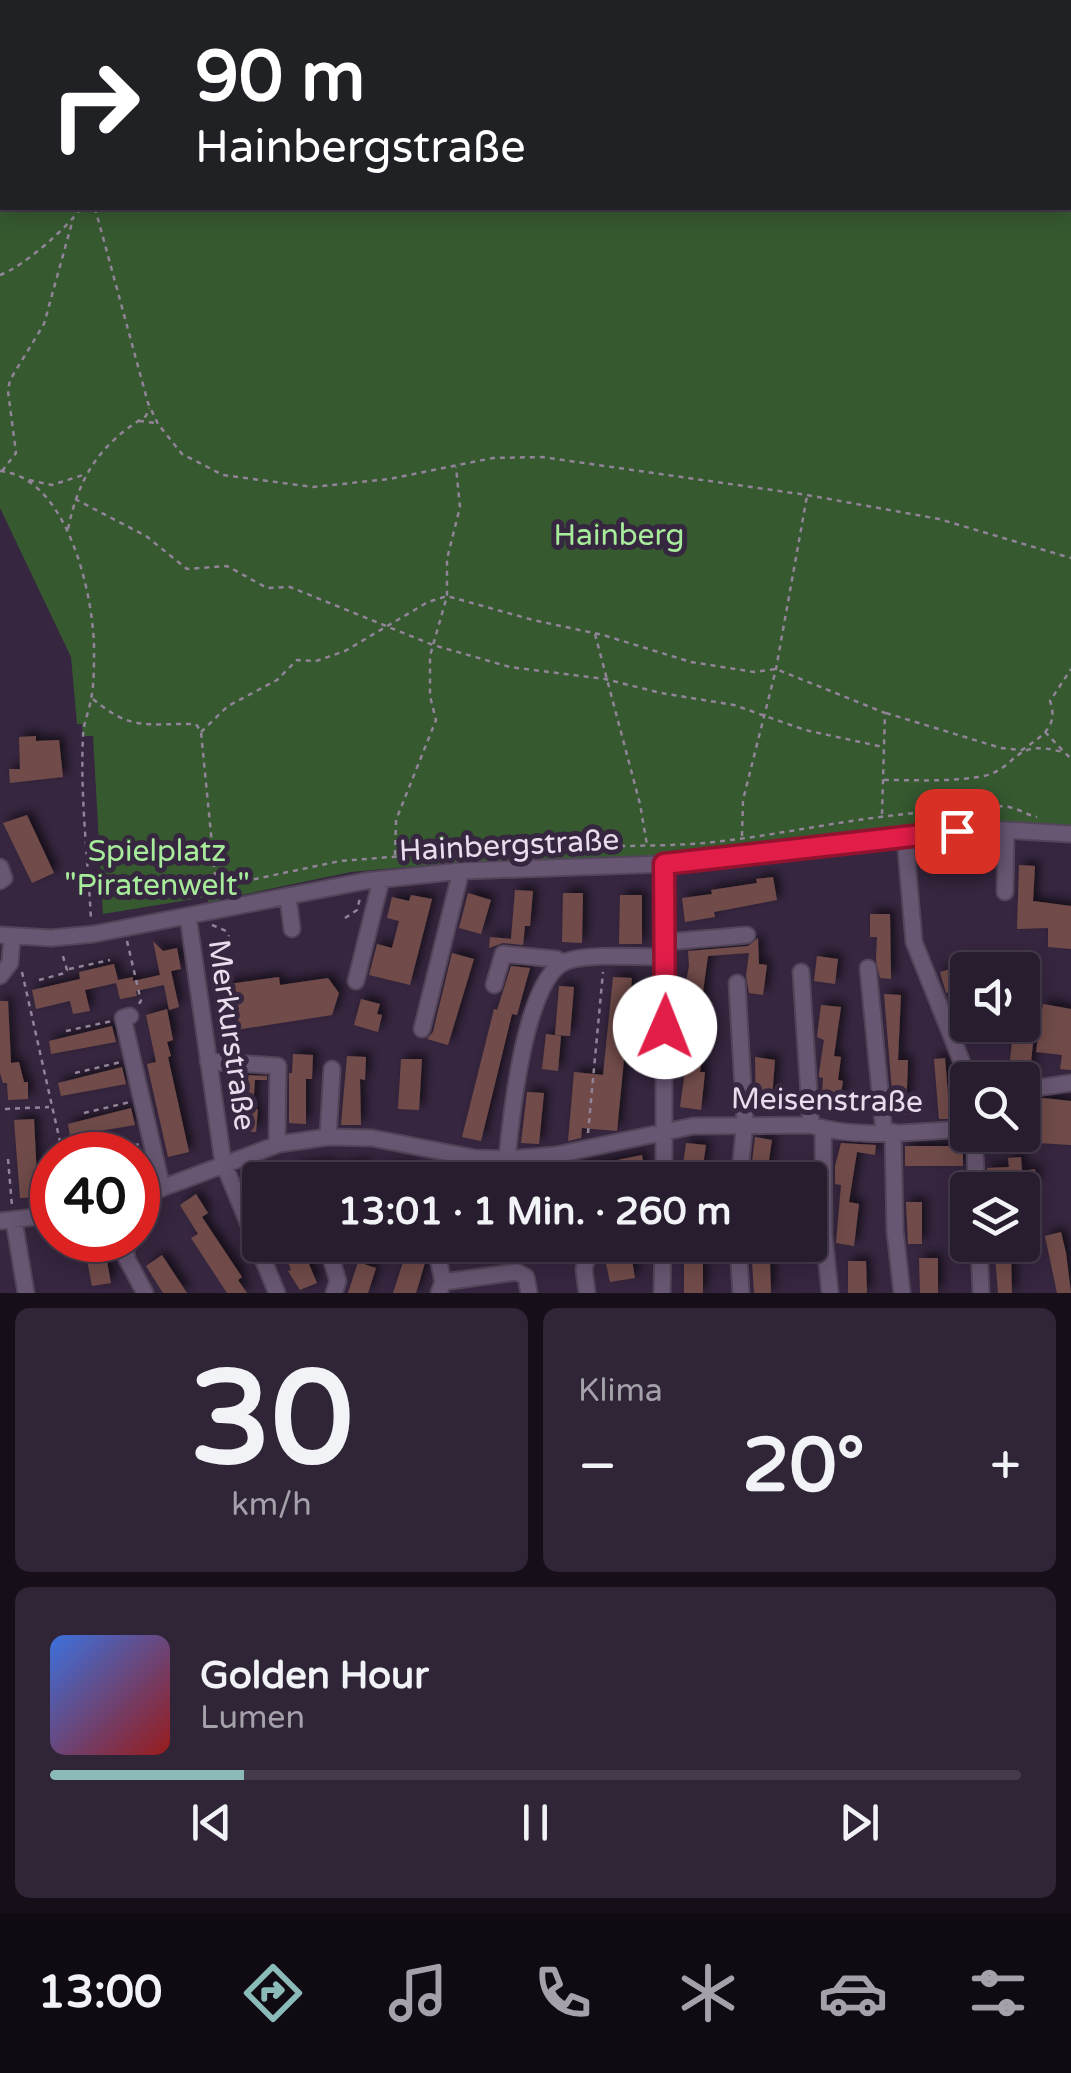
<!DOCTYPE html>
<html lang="de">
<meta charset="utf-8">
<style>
:root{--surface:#281c2f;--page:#302537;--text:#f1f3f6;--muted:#a5a1aa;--line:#443a4b;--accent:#8bbbb9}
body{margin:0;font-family:"Varela Round",sans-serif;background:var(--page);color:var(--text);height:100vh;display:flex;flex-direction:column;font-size:38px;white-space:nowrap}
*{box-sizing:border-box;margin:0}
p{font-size:32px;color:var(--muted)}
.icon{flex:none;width:55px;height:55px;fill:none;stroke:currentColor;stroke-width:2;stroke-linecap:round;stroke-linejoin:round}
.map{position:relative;height:1293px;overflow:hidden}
.side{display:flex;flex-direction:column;gap:15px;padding:15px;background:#160f1a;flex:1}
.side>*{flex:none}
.hud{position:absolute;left:0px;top:0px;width:1072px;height:210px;box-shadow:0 5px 25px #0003,0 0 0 2px var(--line);background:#202124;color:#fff;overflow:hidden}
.buttons{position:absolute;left:950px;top:952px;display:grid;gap:20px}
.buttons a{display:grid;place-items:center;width:90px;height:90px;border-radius:10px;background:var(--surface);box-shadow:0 5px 25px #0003,0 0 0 2px var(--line);font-size:50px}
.speed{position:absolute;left:30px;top:1132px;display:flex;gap:20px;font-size:50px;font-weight:700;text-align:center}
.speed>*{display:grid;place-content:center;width:130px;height:130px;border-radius:50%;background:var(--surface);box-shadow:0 5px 25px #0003,0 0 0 2px var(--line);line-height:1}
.speed .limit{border:15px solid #d22;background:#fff;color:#111}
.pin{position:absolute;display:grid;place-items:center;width:85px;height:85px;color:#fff;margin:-42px;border-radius:20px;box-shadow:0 5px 15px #0006}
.me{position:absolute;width:110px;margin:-55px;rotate:1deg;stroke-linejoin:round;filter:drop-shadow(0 0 8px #0008)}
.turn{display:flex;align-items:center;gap:35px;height:210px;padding:0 30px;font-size:45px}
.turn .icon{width:130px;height:130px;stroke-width:2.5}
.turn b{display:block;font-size:70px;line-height:85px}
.big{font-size:75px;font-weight:700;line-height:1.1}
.side .card{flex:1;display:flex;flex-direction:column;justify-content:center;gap:15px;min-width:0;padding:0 35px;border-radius:15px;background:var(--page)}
.side .dial{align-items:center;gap:0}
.dial b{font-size:130px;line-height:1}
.song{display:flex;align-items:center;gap:30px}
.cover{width:120px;height:120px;border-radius:15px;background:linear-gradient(135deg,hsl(220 70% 55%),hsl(0 70% 35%))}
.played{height:10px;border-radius:5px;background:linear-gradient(90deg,var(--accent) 20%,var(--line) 20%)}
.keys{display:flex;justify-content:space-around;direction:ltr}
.heat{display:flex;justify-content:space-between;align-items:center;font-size:55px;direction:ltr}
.side .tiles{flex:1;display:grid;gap:15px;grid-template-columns:1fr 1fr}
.card:last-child{grid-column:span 2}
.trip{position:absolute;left:242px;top:1162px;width:585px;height:100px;border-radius:10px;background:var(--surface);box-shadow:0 5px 25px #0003,0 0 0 2px var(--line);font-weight:700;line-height:100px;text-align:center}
.tabs{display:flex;height:160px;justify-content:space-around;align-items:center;background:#100b13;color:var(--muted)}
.tabs .icon{width:70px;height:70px}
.tabs .active{color:var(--accent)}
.tabs b{font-size:45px;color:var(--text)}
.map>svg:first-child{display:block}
.green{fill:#365930;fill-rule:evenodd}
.building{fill:#6f4c48;filter:url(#shadow)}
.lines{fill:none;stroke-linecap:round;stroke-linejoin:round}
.minor-casing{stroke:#524559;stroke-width:19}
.path{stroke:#918498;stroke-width:2.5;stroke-dasharray:5 5;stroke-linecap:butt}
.minor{stroke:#685772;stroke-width:15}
.route-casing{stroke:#92132f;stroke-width:25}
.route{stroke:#e11d48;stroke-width:18}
.labels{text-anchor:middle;stroke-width:10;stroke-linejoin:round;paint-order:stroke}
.park-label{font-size:30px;fill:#a7ec9b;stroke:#36263f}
.street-label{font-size:30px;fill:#e7dded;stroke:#36263f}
</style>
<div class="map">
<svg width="1071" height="1293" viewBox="0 0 1071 1293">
<defs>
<filter id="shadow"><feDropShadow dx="5" dy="-5" stdDeviation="5" flood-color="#0009"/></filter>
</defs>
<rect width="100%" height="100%" fill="#36263f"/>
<!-- green -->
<path class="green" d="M0 0H1071V833L904 829 605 863 460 862 351 872 208 902 204 871 206 897 103 914 93 736H83L82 724H77L71 657 0 508ZM2 2H1070V208H2Z"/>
<!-- building -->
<path class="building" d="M36 736V741L59 740 63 777 10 783 9 769H20L19 737Z
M27 815 54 873 32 883 3 823Z
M1019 865 1035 866 1033 901 1071 906V949L1048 947V928L1017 929Z
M773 877 777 900 714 912 715 917 685 922 682 898 712 894 711 890 757 883 756 879Z
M515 890 533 891 530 926H525L523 945 503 943 489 948 490 937 511 939Z
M468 893 491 900 481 934 459 928Z
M563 893H583L582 943 562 942Z
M411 895 432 899 410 985 369 975 377 944 392 948 399 921 387 918 392 897 409 901Z
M620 895H642V944H619Z
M870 914H890L891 979 880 978 876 960 877 937H870Z
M758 938 759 964 767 965 763 995 749 993 746 976 749 953 708 956 699 1020 707 1022 700 1072H705L701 1110 680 1107 687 1057 682 1056 689 1004 682 1003 689 966 688 951 748 946Z
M153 941 163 951 177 948 181 969 171 971 179 1007 169 1010 164 985 136 991 137 996 120 999 116 983 85 990 90 1011 73 1014 70 1001 36 1009 32 990 80 979 79 972 114 964 118 980 133 977V981L160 975Z
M452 953 474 959 448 1045 427 1039 433 1032Z
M817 956 838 959 835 984 814 981Z
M968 964V987L946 993 940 972Z
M511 966 530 968 517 1015 512 1014 481 1141 462 1137 494 1009 497 1010Z
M279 977 280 985 328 978 339 993 332 1015 229 1031 221 985Z
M613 977 632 978 617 1131 582 1128 581 1138 568 1141 574 1072 603 1075Z
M559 986 574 987 570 1036 555 1035Z
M884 994 901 995 898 1060H908L906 1115H894Z
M361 999 380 1004 377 1014 382 1015 378 1032 354 1025Z
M0 1001H8L11 1063 19 1062 24 1082H28V1099L8 1100 7 1083H3L0 1073Z
M1043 1004 1071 1009V1070L1060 1069 1062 1055 1036 1052Z
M821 1005 841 1007 834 1056 841 1057 838 1080 843 1081 838 1114 821 1112 823 1078 819 1077V1073L824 1040 817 1037Z
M167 1009 173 1040 167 1042 171 1056 168 1057 189 1152 168 1157 147 1064 156 1062 146 1015Z
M112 1026 116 1042 51 1054 49 1041Z
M546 1034 561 1036 558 1071 542 1069Z
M1012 1041 1033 1043 1030 1072 1009 1070Z
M293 1054 313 1055 312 1079H306V1124L289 1123V1073H292Z
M347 1056 366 1057 365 1080 360 1079 361 1125H341Z
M755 1057 775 1060 771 1112 756 1109Z
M945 1058 950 1119H939L934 1059Z
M401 1059H422L419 1110 398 1109Z
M122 1067 126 1084 61 1096 58 1083Z
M225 1074 267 1076V1080H255L253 1109H258L256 1132 237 1131 239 1108 234 1107 236 1078 225 1077Z
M527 1092 544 1093 539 1144 521 1143Z
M1043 1098 1071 1101V1145L1038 1143 1033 1111 1022 1112V1101Z
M131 1108 135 1125 70 1136 68 1124Z
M34 1119 38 1197 20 1198 14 1120Z
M755 1137 772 1140 766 1180H750Z
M686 1143 706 1145 701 1180H681Z
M841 1143 876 1145 875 1155 857 1152 849 1202 859 1204 854 1246 836 1243 841 1185 835 1184V1166Z
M905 1146H963V1166H905Z
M642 1155 645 1173 609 1180H570L568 1170Z
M1021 1157 1022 1171 1035 1169 1036 1185 1020 1186 1019 1175 1000 1177V1190H988L987 1168 1009 1167 1008 1158Z
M328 1163 329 1169 364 1163 365 1171 410 1165 413 1180H298L295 1167Z
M196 1194 208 1213 202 1217 242 1277 238 1280 247 1293H227L191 1238 198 1234 180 1205Z
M906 1202H922V1244H908Z
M1061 1232 1066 1253 1071 1293H1057L1045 1236Z
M83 1240H103L111 1283 92 1286Z
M281 1245H301L317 1283 300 1290 288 1271 291 1270Z
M751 1245H765L763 1262 770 1261 771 1293H754Z
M406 1253 426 1259 420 1280 416 1293H393Z
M631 1254 635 1278 610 1282 605 1259Z
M162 1255 187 1293H163L146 1266Z
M995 1256H1011L1012 1293H998Z
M919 1258H938V1293H920Z
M848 1261H866L867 1293H848Z
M358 1262 376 1268 368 1293H348Z
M684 1263 703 1264V1293H684Z"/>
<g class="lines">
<defs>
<path id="minor" d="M905 837 914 942 969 1080
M0 867 4 878 0 881
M1005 892 1006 830
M288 897 292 929
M188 916 223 1162 277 1293
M0 935 51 938 94 934 365 881 461 871 664 864 957 831 1006 830 1071 834
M666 942 747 935
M868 968 884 1132
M801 972 811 1125
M0 976 10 963 12 937
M356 981 381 880
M737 983 745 1123 739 1180
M494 985 503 954 556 959 562 963
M130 1016 123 1018 162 1188
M422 1029 461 871
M208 1061 278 1066 277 1144
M1022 1090 1071 1083
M823 1129 824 1235 830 1293
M893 1132 895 1231 902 1293
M974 1135 977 1190
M328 1137 332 1069
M507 1159C511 1117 525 978 565 962 585 953 641 957 666 957
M664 1180V864
M138 1197 279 1144 328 1137 372 1138 475 1158 507 1159 556 1155 693 1126 811 1125C859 1140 918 1131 968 1129
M0 1221 52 1215
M14 1221 26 1293
M124 1240 127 1259 145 1293
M327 1245 338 1281 334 1293
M738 1245 741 1293
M979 1245 981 1293
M437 1253 443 1282
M586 1261 584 1269 587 1293
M439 1293 443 1282 517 1272 526 1277 529 1293
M662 1293 663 1245"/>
</defs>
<!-- minor casing -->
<use href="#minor" class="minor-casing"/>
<!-- path -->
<path class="path" d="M39 0V2
M0 81H2
M1070 173H1071
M95 208 148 403 158 424 182 454 223 475 313 487 389 479 493 458 542 457 807 495 939 519 1071 558
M0 275C23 267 67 228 81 208
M139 421 156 423
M0 471C68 477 95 598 94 654 94 668 94 685 91 699 89 712 83 724 83 736 80 797 88 859 91 920
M2 471 16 453 8 391 10 380 44 324 73 219
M29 480 52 485 83 475
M75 499 146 536 187 569 227 566 267 588 290 587 433 645 510 667 605 679 661 693 734 705 805 730 883 747
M68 529C79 476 100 444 146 416L149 408
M595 634 640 804 647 845
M93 699C132 732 147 723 196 724L201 732 215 875 211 897
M886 713 1001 748 1022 750C1042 736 1059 727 1050 701L1071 669
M201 732 228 706 277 680 297 660 316 661 345 651 428 602 447 596 533 620 603 635 691 662 754 672 776 669 885 713 882 814
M1045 732 1071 759
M884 780C914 780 947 782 978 777 1020 771 1009 737 1062 752
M742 836 743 800 776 669 807 496
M395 855 396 820 436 720 430 696V656L447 596V559L460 507 456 467
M215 875 241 882 340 861 404 856 444 847 540 848 561 851C611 843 663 848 714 842 797 833 879 811 963 811 978 811 994 804 1009 807 1019 809 1027 815 1037 817
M222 895 240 883
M345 918 357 910 360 898
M212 925 226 931 230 939
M127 941 141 1001 138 1005
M69 969 110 960
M22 972 63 1155
M39 980 65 973 67 970 62 953
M66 1031 112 1021
M75 1073 121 1062
M5 1109 49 1107
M84 1113 130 1102
M588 1133 603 972
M95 1155 140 1144
M8 1159 12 1206"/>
<!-- minor -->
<use href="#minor" class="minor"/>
</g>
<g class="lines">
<defs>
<path id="route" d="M665 1027 664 864 957 831"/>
</defs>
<!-- route casing -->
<use href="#route" class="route-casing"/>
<!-- route -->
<use href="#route" class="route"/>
</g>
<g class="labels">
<!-- park labels -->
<g class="park-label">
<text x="619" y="545">Hainberg</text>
<text x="157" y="861">Spielplatz<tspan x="157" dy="34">"Piratenwelt"</tspan></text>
</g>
<!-- street labels -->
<g class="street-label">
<text transform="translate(509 845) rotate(-3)" y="10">Hainbergstraße</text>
<text transform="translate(232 1035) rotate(82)" y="10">Merkurstraße</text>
<text transform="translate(827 1100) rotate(1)" y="10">Meisenstraße</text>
</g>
</g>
</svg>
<div class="buttons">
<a><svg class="icon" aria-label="sound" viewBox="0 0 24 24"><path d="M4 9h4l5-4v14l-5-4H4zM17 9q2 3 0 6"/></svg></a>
<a><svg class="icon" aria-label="search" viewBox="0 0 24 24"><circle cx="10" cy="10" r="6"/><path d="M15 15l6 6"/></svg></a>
<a><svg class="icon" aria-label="layers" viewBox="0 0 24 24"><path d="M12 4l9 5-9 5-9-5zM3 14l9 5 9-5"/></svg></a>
</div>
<div class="speed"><div class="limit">40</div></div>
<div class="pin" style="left:957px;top:831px;background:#d93025"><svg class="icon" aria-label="arrive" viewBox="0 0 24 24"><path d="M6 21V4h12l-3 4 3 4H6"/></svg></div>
<svg class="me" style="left:665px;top:1027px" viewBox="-20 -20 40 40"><circle r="19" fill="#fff"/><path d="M0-13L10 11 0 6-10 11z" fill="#e11d48"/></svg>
<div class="trip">13:01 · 1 Min. · 260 m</div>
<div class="hud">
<div class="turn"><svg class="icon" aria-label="right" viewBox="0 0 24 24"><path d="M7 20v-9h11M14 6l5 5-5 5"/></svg><div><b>90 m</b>Hainbergstraße</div></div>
</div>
</div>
<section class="side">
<div class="tiles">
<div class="card dial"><b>30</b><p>km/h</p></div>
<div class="card"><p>Klima</p>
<div class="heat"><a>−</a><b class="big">20°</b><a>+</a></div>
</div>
<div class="card">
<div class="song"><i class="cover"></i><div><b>Golden Hour</b><p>Lumen</p></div></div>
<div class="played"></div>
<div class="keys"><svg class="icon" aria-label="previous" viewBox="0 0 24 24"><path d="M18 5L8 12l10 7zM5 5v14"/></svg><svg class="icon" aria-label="pause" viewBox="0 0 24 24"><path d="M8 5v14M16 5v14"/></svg><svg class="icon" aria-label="next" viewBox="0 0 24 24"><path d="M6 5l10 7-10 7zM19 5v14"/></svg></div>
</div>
</div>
</section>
<nav class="tabs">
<b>13:00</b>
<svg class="icon active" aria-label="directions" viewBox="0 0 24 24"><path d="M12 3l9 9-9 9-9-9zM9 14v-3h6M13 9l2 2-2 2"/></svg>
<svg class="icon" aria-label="music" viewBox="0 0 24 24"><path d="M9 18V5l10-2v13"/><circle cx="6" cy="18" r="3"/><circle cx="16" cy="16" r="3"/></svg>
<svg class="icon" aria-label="phone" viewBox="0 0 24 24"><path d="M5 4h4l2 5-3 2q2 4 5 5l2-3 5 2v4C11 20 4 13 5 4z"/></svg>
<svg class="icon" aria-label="climate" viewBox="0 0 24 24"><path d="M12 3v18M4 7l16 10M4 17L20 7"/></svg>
<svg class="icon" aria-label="car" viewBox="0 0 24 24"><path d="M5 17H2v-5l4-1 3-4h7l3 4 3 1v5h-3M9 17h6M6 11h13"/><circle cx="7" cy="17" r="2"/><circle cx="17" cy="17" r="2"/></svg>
<svg class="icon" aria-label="filters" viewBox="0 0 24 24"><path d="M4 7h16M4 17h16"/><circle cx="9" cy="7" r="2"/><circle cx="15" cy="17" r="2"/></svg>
</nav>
